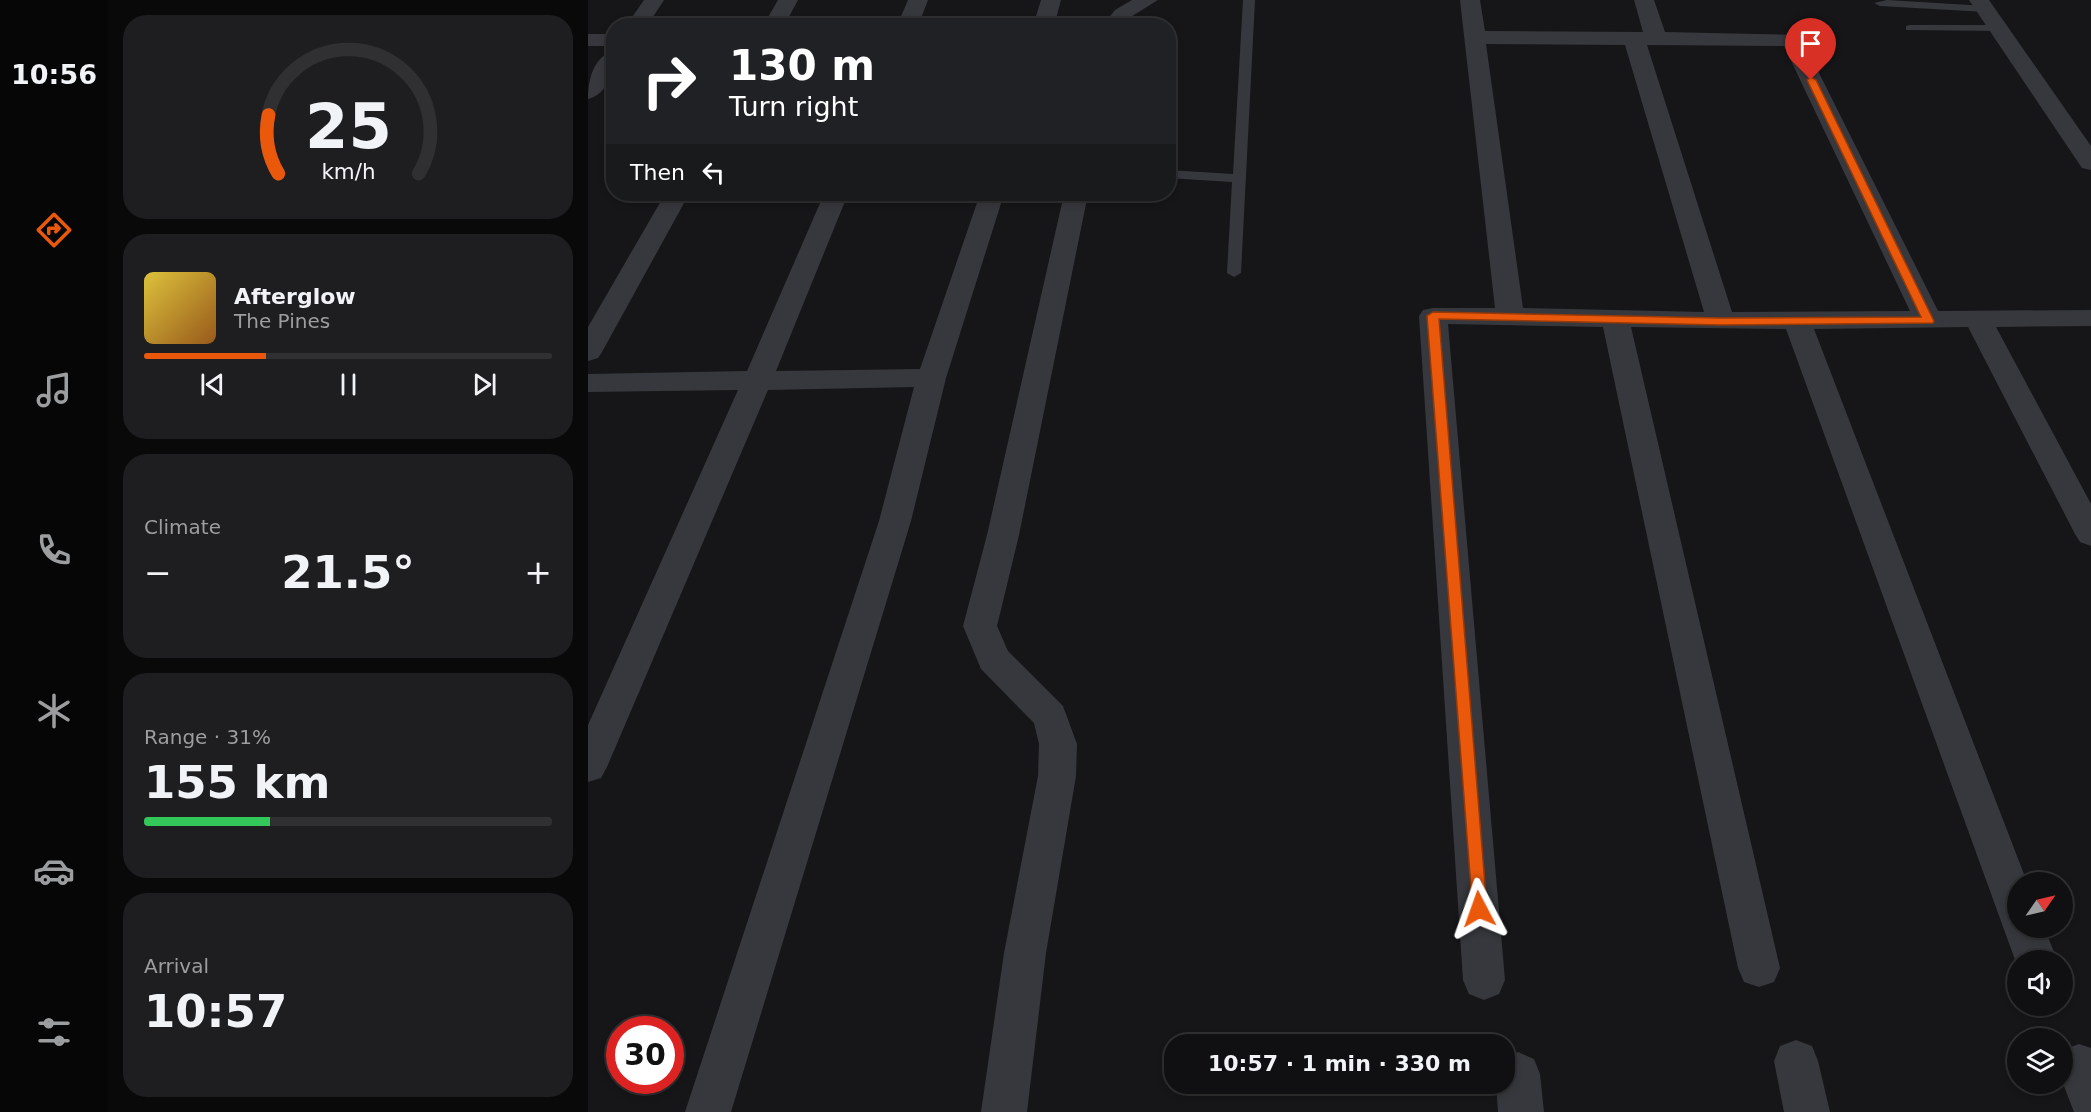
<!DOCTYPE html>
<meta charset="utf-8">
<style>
:root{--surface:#101012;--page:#1e1e20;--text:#f1f3f6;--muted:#9c9d9f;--line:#303032;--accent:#ea580c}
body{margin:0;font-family:"DejaVu Sans",sans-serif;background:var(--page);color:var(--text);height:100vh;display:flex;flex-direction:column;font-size:22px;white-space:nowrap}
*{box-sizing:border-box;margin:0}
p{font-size:20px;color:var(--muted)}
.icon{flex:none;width:33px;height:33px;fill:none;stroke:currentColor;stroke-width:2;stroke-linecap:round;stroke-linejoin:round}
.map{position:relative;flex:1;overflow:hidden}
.details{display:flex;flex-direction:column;gap:15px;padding:15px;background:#09090a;width:480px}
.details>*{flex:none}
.top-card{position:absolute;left:18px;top:18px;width:570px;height:183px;border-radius:24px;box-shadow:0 3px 9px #0003,0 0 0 2px var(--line);background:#202124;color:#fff;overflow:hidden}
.needle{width:39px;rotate:56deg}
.buttons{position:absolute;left:1419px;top:872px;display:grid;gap:12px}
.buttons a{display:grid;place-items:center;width:66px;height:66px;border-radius:50%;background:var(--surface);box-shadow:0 3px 9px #0003,0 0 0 2px var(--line);font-size:30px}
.speed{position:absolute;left:18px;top:1016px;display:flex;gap:12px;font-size:30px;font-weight:700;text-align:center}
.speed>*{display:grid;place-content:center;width:78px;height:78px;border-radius:50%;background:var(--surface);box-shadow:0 3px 9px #0003,0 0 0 2px var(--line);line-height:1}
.speed .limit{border:9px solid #d22;background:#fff;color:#111}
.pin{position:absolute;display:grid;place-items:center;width:51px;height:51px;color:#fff;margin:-62px -26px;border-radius:50% 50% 50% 0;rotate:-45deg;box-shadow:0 0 6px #0007}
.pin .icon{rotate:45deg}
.me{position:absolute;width:66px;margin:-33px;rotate:356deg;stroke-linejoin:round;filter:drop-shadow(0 0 4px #0008)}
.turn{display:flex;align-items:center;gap:21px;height:126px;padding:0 24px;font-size:27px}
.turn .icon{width:78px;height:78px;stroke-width:2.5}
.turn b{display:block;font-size:42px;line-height:51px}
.then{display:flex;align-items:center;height:57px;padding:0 24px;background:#0003;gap:12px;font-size:22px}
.big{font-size:45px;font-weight:600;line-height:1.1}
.details .tile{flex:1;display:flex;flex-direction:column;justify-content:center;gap:9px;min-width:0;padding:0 21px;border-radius:24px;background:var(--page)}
.details .dial{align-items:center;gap:0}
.dial svg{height:156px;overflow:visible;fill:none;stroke:var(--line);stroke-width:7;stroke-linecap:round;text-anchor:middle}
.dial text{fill:var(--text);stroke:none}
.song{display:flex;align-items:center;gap:18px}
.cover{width:72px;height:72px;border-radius:9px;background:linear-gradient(135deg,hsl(50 70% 55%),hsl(30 70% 35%))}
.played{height:6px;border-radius:3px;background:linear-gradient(90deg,var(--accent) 30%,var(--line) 30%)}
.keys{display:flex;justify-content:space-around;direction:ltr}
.heat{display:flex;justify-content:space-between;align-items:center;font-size:33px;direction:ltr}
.charge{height:9px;border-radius:4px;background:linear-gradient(90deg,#34c759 31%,var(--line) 0)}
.trip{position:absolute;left:576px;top:1034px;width:351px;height:60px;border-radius:24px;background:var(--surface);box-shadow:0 3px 9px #0003,0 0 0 2px var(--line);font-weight:600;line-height:60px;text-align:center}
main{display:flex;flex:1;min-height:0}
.tabs{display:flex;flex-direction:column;width:108px;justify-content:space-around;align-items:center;background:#060607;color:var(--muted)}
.tabs .icon{width:42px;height:42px}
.tabs .current{color:var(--accent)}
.tabs b{font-size:27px;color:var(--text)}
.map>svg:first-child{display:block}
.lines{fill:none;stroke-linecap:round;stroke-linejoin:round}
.lane{fill:#37383d;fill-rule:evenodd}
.street{fill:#37383d;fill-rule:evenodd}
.route{fill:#ea580c;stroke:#983908;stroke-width:1.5}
</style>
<main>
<nav class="tabs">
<b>10:56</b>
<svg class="icon current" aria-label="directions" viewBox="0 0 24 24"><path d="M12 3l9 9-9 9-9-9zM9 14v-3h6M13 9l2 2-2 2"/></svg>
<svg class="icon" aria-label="music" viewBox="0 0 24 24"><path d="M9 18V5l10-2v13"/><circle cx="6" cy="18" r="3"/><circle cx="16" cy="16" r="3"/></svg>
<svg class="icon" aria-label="phone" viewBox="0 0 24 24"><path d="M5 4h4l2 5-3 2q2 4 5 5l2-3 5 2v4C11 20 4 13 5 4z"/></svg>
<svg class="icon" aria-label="climate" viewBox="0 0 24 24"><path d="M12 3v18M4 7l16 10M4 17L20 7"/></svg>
<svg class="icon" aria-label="car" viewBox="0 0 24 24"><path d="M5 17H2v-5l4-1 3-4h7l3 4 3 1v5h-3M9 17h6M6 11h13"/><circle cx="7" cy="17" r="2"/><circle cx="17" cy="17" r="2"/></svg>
<svg class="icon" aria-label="filters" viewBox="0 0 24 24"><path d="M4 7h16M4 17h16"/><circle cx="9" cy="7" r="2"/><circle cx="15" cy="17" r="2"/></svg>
</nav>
<section class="details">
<div class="tile dial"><svg viewBox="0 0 100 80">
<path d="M14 69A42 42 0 1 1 86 69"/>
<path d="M14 69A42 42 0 0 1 9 39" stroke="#ea580c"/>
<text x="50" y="56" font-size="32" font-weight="700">25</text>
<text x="50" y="72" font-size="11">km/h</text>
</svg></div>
<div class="tile">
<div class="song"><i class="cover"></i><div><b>Afterglow</b><p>The Pines</p></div></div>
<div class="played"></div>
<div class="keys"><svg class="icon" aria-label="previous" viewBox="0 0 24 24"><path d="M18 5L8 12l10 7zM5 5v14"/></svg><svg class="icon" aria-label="pause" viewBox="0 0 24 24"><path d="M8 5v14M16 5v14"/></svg><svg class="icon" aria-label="next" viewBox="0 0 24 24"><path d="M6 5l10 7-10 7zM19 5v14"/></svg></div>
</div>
<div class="tile"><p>Climate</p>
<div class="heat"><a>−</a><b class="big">21.5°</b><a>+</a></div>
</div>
<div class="tile"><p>Range · 31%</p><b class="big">155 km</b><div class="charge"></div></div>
<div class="tile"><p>Arrival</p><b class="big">10:57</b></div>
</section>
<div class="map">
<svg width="1503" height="1112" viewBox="0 0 1503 1112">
<rect width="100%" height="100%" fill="#161618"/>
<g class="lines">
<!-- lane -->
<path class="lane" d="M655 0H667L653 273 646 277 639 273 644 182 580 178V170L645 174Z
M1299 0 1398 6 1404 9 1398 12 1292 6 1286 3Z
M1322 25H1410L1416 28 1410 31 1318 30V26Z"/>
<!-- street -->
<path class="street" d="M56 0H76L59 26H38Z
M190 0H210L196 26H175Z
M320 0H340L330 26H309Z
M453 0H473L466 26H445Z
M544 0H570L541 18 536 26H514L527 10Z
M872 0H892L897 31 1055 32 1046 0H1066L1077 32 1212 35 1350 311 1503 310V326L1408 327 1503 504V546L1492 542 1487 534 1380 327 1226 329 1439 882H1430V927H1456L1468 957 1467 960H1430V965L1426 957 1198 329 1043 327 1192 968 1186 982 1171 987 1156 982 1150 968 1015 327 860 324 917 980 911 994 896 1000 881 994 875 980 831 316 835 310 845 308H907ZM898 44 1037 45 1116 312 935 308ZM1059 45 1196 46 1322 311 1144 312Z
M1381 0H1401L1503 146V170L1494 168Z
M0 34H26V46H0Z
M26 51C26 69 21 94 0 99 0 81 5 56 26 51Z
M77 194H101L14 352 10 358 0 361V327Z
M236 194H260L188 371 332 369 392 194H416L358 378 323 521 143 1112H97L291 521 326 387 180 390 19 767 13 778 0 782V725L150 390 0 392V374L159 371Z
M476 194H500L431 535 409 626 420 651 475 706 489 744 488 776 458 953 439 1112H393L416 953 450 776 451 744 446 723 393 669 375 626 399 535Z
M1208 1040 1224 1046 1230 1061 1242 1112H1196L1186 1061 1192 1046Z
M1491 1044 1503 1048V1112H1486L1474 1081 1475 1050Z
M930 1052 946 1059 952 1074 956 1112H910L908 1083H916V1058Z"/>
</g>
<!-- route -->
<path class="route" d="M1223 77 1228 80 1346 321 1345 323 1133 325 851 319 899 909 897 914 891 917 885 914 839 316 845 312 1133 318 1333 317 1219 80Z"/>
</svg>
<div class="buttons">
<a><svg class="needle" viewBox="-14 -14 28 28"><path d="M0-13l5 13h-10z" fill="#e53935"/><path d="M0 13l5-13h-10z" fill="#9c9d9f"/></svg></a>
<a><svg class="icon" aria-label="sound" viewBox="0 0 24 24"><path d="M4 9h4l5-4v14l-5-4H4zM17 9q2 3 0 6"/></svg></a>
<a><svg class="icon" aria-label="layers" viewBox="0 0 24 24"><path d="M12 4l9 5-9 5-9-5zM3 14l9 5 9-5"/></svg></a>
</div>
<div class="speed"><div class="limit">30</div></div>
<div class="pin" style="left:1223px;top:80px;background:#d93025"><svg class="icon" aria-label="arrive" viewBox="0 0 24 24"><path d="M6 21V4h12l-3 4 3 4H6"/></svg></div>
<svg class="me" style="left:891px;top:909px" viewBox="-20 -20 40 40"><path d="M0-17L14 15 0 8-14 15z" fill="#ea580c" stroke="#fff" stroke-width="4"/></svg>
<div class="trip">10:57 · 1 min · 330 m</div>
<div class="top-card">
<div class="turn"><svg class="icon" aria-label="right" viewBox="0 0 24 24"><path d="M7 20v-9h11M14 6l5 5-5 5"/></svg><div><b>130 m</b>Turn right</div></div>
<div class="then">Then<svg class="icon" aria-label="left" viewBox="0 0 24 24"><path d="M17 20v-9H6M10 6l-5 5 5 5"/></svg></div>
</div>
</div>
</main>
